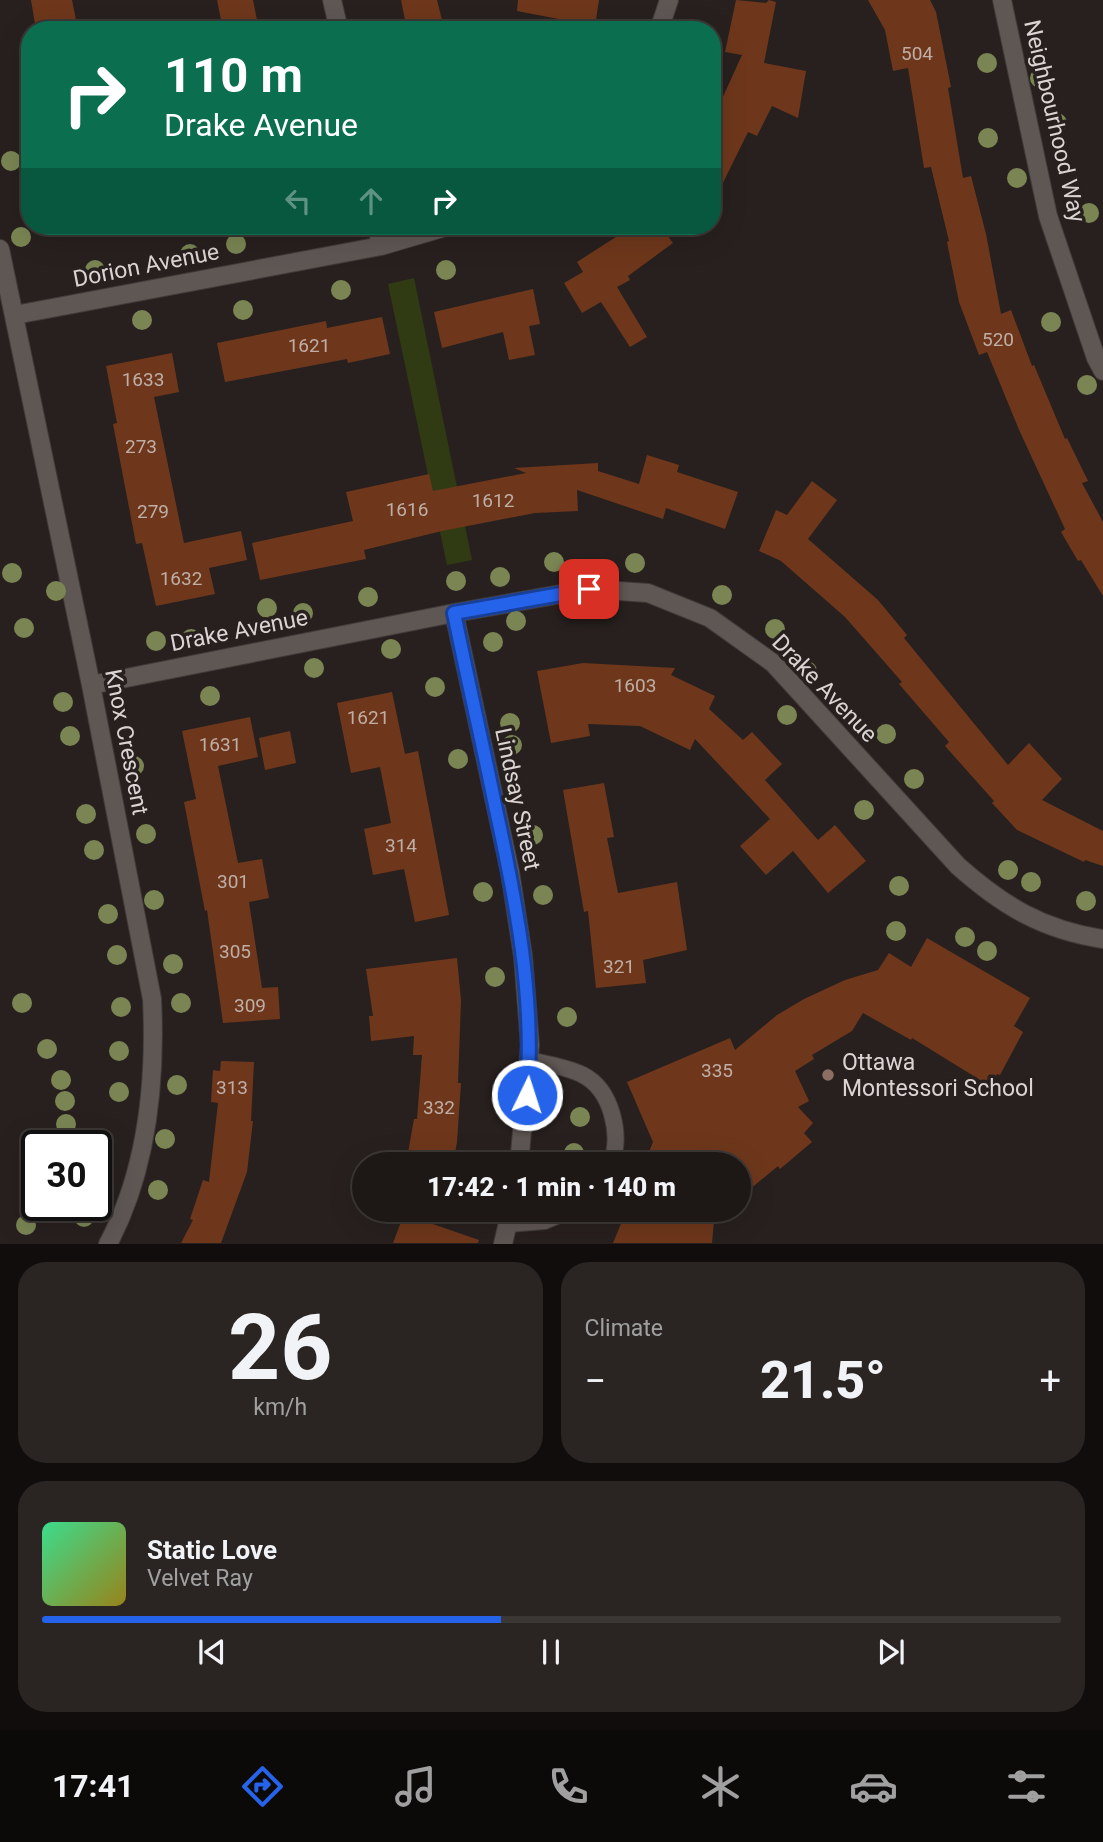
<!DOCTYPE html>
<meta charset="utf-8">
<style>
:root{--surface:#1d1816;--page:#2a2523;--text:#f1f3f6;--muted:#a0a0a1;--line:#3b3735;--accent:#2563eb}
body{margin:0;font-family:Roboto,sans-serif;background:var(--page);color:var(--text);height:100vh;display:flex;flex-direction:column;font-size:26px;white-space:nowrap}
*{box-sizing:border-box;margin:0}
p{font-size:23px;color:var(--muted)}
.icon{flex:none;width:38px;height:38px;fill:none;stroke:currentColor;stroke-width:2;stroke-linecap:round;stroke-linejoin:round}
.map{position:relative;height:1244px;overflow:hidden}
.details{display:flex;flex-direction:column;gap:18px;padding:18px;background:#100d0c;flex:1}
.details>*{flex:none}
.hud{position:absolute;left:21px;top:21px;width:700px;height:214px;border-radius:28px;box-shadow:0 7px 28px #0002,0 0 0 2px var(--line);background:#0b6e4f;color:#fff;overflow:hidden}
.speed{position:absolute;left:21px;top:1130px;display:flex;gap:14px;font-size:35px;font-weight:700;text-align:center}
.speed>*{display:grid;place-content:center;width:91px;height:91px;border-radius:50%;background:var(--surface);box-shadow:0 7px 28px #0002,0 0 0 2px var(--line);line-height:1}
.speed .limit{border:4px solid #111;border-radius:10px;background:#fff;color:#111}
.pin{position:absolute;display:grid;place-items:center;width:60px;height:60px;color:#fff;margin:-30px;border-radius:14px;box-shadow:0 4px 10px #0006}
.me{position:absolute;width:77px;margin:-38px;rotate:4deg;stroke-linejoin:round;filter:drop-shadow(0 0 5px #0008)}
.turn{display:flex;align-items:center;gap:24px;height:147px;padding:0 28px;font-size:32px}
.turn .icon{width:91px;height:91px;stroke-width:2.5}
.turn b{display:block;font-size:49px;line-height:60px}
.lanes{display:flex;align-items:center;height:66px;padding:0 28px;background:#0003;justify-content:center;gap:35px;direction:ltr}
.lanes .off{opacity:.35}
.big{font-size:52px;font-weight:800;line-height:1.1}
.details .widget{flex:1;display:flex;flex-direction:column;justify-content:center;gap:10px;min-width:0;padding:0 24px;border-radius:28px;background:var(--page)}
.details .dial{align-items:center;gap:0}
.dial b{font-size:91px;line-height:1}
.song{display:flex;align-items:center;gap:21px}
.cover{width:84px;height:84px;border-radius:10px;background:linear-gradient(135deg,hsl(150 70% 55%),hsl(50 70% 35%))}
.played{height:7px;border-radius:4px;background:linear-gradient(90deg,var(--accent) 45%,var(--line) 45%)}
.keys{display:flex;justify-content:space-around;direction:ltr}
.heat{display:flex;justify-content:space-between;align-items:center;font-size:38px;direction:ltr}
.details .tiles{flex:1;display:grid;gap:18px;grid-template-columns:1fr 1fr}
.widget:last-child{grid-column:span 2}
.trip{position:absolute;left:352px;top:1152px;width:399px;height:70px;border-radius:35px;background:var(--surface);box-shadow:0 7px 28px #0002,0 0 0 2px var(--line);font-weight:800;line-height:70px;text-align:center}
.tab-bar{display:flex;height:112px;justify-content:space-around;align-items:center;background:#0c0a09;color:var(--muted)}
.tab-bar .icon{width:49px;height:49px}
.tab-bar .on{color:var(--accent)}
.tab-bar b{font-size:32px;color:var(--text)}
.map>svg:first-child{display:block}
.green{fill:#303b13}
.building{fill:#6e371b}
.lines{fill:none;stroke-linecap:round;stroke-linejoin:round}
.service-casing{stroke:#403b39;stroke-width:18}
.minor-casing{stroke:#403b39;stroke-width:20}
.service{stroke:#5f5754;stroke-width:16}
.minor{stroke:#5f5754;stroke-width:18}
.tree{fill:#7a8553}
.route-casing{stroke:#184099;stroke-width:18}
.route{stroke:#2563eb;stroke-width:12}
.education-dot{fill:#8d6e63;stroke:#27201e;stroke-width:2.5}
.labels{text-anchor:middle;stroke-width:7;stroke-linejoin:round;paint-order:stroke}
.number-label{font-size:19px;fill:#bfaea6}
.street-label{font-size:23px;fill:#dad5d4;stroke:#27201e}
.poi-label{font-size:23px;fill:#dad5d4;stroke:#27201e;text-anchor:start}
</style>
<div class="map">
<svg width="1103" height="1244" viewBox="0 0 1103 1244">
<rect width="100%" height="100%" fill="#27201e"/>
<!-- green -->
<path class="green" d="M414 278 472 560 447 565 388 284Z"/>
<!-- building -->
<path class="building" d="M31 0H72L78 30H36Z
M217 0H253L259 30H223Z
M401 0H437L443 24 407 30Z
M518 0H599L595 26 517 11Z
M736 0 766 3 769 0 776 2 764 63 806 71 798 118 772 106 757 136 748 132 712 205V97L721 101 742 55 725 52Z
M868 0H930L936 12 951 87 948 88 963 178 971 176 986 234 1001 314 1011 310 1032 366 1034 365 1065 439 1067 438 1088 481 1082 483 1103 522V596L1081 560 1078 561 1061 532 1065 529 1020 432 987 352 979 355 959 302 947 242 949 241 931 167 924 168 908 68 893 71 885 30Z
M633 226H660L673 243 628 276 630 280 617 287 647 337 630 347 601 302 582 313 564 283 583 272 577 262Z
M533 289 540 324 529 326 535 355 509 360 503 332 442 348 434 312Z
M382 317 390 354 348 363 347 359 225 382 217 343 326 321 327 328Z
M172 353 179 392 154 397 184 543 241 531 247 560 209 568 215 594 156 606 142 543 136 544 113 424 117 423 106 366Z
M647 455 679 465 677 472 738 492 725 529 666 508 663 519 577 490 578 511 535 513 442 531 364 550 366 559 260 580 252 543 353 521 346 492 429 474 433 491 526 473 514 468 598 463V471L639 484Z
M812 481 837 500 808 539 878 600 907 635 904 638 1008 765 1029 743 1062 779 1042 800 1103 831V866L1085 860 1084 862 1017 830 992 803 994 801 945 746 949 742 899 684 902 682 845 617 781 561 759 551 776 510 787 515Z
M583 663 675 668 671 675 715 696 709 709 743 740 752 732 782 764 765 780 818 840 835 825 866 861 828 893 793 851 766 875 740 846 770 819 695 739 690 750 640 726 588 724 590 736 551 743 537 671Z
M392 692 405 754 418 751 449 915 415 922 404 869 373 875 364 829 391 823 380 767 351 773 337 703Z
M250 717 258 757 218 766 238 863 262 859 269 898 249 902 262 988 278 987 280 1019 223 1023 207 910 205 911 184 802 196 799 182 731Z
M290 731 296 763 265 770 259 738Z
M604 783 614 837 607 838 618 893 677 882 687 950 643 960 646 983 596 988 588 911 584 912 563 790Z
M927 938 1030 998 1014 1026 1023 1032 1000 1075 997 1074 990 1086 912 1038 911 1040 863 1013 852 1031 812 1055 814 1059 795 1071 809 1101 798 1107 813 1123 804 1133 812 1142 780 1169 778 1166 738 1199V1164H644L653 1142 627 1082 730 1038 735 1050 777 1015 804 999 845 980 878 970 889 953 911 967Z
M457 958 461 1000 458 1083H461L457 1142 453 1164H406L414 1119H417L422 1055H413L414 1036 371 1041 369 1016H373L366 969Z
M221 1061 254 1062 251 1121H253L247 1172 221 1243H181L193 1220 190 1219 203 1180 209 1182 218 1103 211 1102 213 1070 220 1071Z
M627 1209H715L712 1243H613Z
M404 1214 479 1240 478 1243H393Z"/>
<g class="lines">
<defs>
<path id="service" d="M529 1060C547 1064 567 1067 583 1075 612 1090 622 1135 611 1164
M509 1224 545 1221 573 1209"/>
<path id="minor" d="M332 0 339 30
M1002 0 1048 216 1096 358 1103 371
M659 30 669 0
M377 226 381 246
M0 249 91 685 152 999C156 1082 148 1169 108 1244
M15 315 381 246 449 226
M454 613 510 872 523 956 530 1045 519 1164
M91 685 454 613 589 589 648 593 710 618 773 663 958 866C1003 906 1043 930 1103 939
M503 1244 511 1209"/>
</defs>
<!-- service casing -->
<use href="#service" class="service-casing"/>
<!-- minor casing -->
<use href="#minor" class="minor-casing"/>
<!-- service -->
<use href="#service" class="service"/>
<!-- minor -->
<use href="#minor" class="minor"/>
</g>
<!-- trees -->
<g class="tree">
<circle cx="987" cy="63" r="10"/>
<circle cx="1040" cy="78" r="10"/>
<circle cx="1057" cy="123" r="10"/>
<circle cx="988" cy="138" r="10"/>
<circle cx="11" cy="161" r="10"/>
<circle cx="1017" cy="178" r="10"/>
<circle cx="1089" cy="213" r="10"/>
<circle cx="21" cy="237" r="10"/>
<circle cx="236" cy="244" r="10"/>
<circle cx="190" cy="254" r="10"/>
<circle cx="95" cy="270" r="10"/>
<circle cx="446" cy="270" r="10"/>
<circle cx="341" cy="290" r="10"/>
<circle cx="243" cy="310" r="10"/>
<circle cx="142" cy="320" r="10"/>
<circle cx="1051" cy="322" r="10"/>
<circle cx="1087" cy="385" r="10"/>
<circle cx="554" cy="562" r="10"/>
<circle cx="635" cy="563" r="10"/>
<circle cx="12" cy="573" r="10"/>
<circle cx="500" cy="577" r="10"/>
<circle cx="456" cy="581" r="10"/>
<circle cx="56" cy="591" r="10"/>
<circle cx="722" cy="595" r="10"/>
<circle cx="368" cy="597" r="10"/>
<circle cx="267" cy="608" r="10"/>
<circle cx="303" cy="613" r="10"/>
<circle cx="516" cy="621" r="10"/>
<circle cx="24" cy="628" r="10"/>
<circle cx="775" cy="629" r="10"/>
<circle cx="191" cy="639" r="10"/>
<circle cx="156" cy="641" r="10"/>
<circle cx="493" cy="642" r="10"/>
<circle cx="391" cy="649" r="10"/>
<circle cx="314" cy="668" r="10"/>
<circle cx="807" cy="671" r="10"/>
<circle cx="435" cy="687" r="10"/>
<circle cx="210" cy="696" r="10"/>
<circle cx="63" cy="702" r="10"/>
<circle cx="787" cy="715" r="10"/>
<circle cx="510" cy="723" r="10"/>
<circle cx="886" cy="734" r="10"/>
<circle cx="70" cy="736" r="10"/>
<circle cx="512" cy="745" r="10"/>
<circle cx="458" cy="759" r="10"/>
<circle cx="134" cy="766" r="10"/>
<circle cx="914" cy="779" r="10"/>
<circle cx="864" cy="810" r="10"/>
<circle cx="86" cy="814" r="10"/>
<circle cx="146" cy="834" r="10"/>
<circle cx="533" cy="835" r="10"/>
<circle cx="94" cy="850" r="10"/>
<circle cx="1008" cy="870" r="10"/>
<circle cx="1031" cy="882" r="10"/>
<circle cx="899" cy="886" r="10"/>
<circle cx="483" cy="892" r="10"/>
<circle cx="543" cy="895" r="10"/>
<circle cx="154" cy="900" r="10"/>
<circle cx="1086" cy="901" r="10"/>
<circle cx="108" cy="914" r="10"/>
<circle cx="896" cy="931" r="10"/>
<circle cx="965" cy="937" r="10"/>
<circle cx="987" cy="951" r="10"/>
<circle cx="117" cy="955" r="10"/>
<circle cx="173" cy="964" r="10"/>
<circle cx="495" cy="977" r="10"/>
<circle cx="22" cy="1003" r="10"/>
<circle cx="181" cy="1003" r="10"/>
<circle cx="121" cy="1007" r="10"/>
<circle cx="567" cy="1017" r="10"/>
<circle cx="47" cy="1049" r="10"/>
<circle cx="119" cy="1051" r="10"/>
<circle cx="61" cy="1080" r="10"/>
<circle cx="177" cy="1085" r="10"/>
<circle cx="119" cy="1092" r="10"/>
<circle cx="65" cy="1101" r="10"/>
<circle cx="580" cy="1117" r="10"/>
<circle cx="66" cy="1124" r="10"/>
<circle cx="165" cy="1139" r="10"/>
<circle cx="574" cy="1153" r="10"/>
<circle cx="158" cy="1190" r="10"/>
<circle cx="84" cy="1217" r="10"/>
<circle cx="26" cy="1225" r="10"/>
</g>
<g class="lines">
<defs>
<path id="route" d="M527 1095C535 997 516 901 495 805 482 741 467 677 454 613L589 589"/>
</defs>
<!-- route casing -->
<use href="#route" class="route-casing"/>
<!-- route -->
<use href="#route" class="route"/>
</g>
<!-- markers -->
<circle class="education-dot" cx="828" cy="1075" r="7"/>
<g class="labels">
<!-- number labels -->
<g class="number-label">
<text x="917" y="60">504</text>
<text x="998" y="346">520</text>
<text x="309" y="352">1621</text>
<text x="143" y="386">1633</text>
<text x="141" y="453">273</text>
<text x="493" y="507">1612</text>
<text x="407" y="516">1616</text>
<text x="153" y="518">279</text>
<text x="181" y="585">1632</text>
<text x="635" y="692">1603</text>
<text x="368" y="724">1621</text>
<text x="220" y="751">1631</text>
<text x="401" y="852">314</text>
<text x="233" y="888">301</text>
<text x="235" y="958">305</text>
<text x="619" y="973">321</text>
<text x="250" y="1012">309</text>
<text x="717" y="1077">335</text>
<text x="232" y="1094">313</text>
<text x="439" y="1114">332</text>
</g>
<!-- street labels -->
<g class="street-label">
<text transform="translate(1055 121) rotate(77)" y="8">Neighbourhood Way</text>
<text transform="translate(146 265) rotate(-11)" y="8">Dorion Avenue</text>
<text transform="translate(239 630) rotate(-11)" y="8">Drake Avenue</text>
<text transform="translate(825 688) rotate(46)" y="8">Drake Avenue</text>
<text transform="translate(127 742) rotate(79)" y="8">Knox Crescent</text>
<text transform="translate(518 799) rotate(78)" y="8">Lindsay Street</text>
</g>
<!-- poi labels -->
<g class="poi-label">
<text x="842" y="1070">Ottawa<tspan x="842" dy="26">Montessori School</tspan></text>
</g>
</g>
</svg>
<div class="speed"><div class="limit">30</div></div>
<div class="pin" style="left:589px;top:589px;background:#d93025"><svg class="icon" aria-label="arrive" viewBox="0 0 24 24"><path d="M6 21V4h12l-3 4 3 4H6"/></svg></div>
<svg class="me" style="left:527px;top:1095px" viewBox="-20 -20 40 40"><circle r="17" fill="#2563eb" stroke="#fff" stroke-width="3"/><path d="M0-11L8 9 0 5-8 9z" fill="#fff"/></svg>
<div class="trip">17:42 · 1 min · 140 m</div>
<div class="hud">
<div class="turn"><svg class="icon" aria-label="right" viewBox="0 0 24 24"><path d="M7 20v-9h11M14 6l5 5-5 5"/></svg><div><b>110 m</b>Drake Avenue</div></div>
<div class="lanes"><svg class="icon off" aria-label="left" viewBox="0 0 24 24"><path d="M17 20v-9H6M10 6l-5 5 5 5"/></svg><svg class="icon off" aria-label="ahead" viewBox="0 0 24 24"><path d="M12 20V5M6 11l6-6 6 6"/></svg><svg class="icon" aria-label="right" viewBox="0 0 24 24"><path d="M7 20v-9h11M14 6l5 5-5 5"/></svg></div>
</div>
</div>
<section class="details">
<div class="tiles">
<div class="widget dial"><b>26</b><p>km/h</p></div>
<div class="widget"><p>Climate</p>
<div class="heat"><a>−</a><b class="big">21.5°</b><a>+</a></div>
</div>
<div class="widget">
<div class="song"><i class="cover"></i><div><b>Static Love</b><p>Velvet Ray</p></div></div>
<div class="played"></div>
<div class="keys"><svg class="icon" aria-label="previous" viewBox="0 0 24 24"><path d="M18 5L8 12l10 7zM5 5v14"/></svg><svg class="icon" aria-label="pause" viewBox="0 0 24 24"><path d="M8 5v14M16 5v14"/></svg><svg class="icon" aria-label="next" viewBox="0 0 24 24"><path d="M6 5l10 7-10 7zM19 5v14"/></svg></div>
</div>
</div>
</section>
<nav class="tab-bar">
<b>17:41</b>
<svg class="icon on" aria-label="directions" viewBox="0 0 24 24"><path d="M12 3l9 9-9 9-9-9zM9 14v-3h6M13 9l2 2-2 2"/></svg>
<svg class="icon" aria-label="music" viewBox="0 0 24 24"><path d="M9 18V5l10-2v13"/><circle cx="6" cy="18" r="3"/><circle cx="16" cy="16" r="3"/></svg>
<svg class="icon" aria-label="phone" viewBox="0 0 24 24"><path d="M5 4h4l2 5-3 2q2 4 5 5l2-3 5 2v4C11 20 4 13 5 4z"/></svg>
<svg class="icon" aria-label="climate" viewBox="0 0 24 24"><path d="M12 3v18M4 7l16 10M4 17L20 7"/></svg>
<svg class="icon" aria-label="car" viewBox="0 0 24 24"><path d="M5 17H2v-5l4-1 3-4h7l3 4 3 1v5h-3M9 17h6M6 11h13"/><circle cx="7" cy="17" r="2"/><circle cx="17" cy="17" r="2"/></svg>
<svg class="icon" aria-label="filters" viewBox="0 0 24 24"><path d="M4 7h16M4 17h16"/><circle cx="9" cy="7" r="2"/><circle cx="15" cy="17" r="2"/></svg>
</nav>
